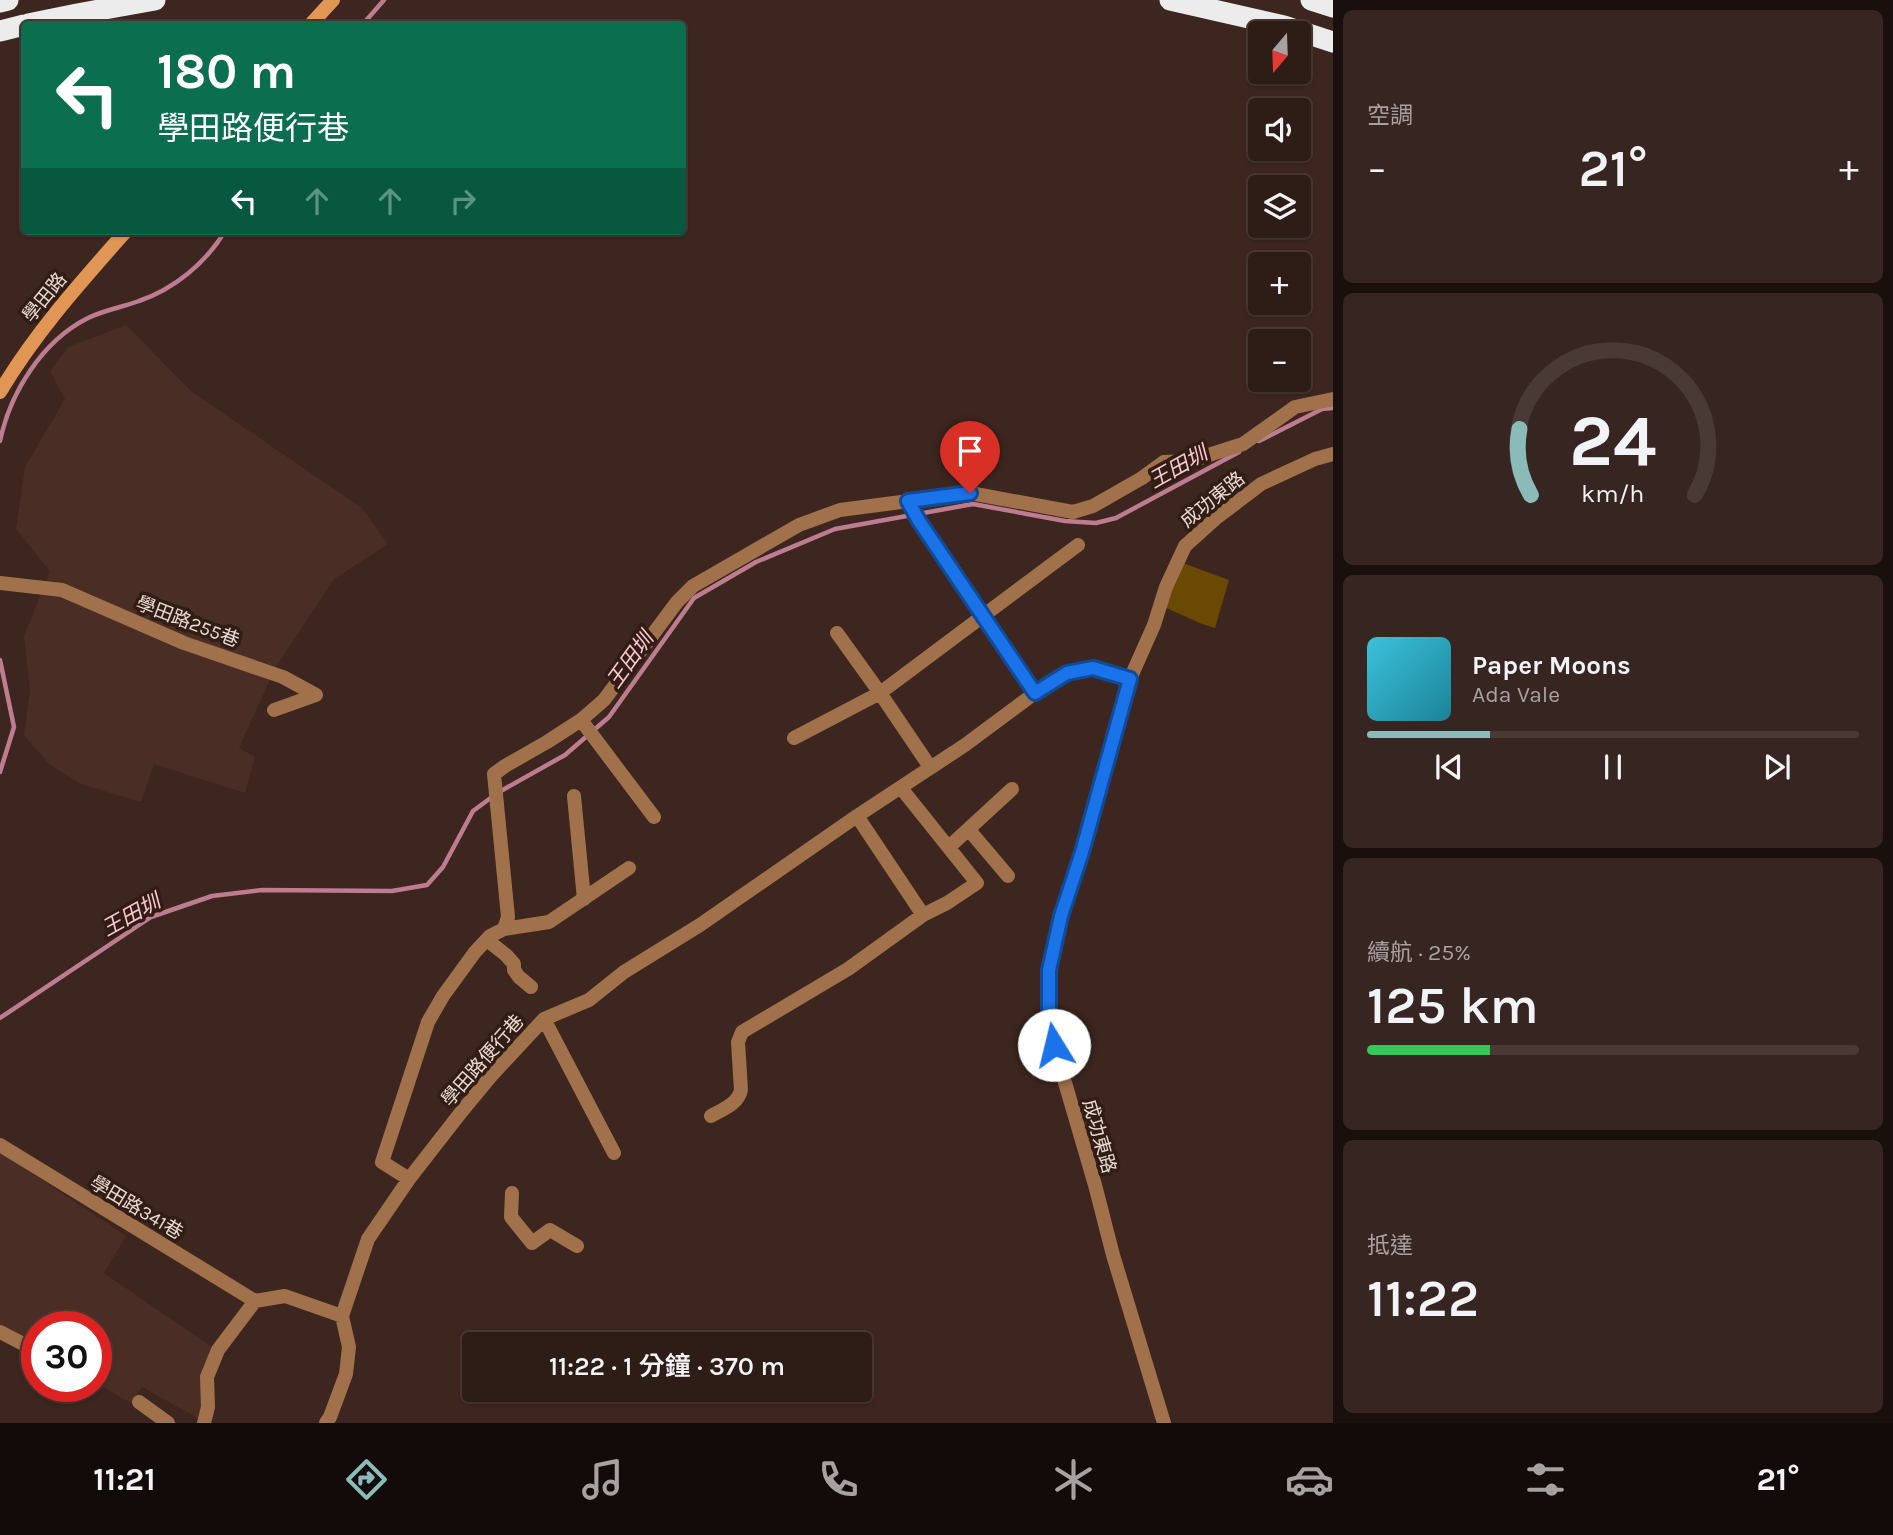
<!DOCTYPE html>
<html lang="zh-TW">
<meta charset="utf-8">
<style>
:root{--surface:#2e1c17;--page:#362520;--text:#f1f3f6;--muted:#a7a1a1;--line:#493a36;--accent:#8bbbb9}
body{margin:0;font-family:Karla,"Noto Sans TC",sans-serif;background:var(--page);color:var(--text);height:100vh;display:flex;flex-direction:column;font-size:26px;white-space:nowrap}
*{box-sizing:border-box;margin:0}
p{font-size:23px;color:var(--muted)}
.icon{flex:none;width:38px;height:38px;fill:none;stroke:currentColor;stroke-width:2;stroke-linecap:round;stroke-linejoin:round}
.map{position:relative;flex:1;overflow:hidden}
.side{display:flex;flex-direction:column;gap:10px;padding:10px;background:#190f0d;width:560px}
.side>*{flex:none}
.hud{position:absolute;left:21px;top:21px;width:665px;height:214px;border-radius:7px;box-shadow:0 2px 5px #0004,0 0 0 2px var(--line);background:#0b6e4f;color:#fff;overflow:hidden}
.needle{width:46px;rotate:199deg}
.controls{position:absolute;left:1248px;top:21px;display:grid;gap:14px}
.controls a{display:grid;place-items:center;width:63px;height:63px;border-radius:7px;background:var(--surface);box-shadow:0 2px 5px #0004,0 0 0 2px var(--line);font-size:35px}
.speed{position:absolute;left:21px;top:1311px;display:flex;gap:14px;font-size:35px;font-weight:700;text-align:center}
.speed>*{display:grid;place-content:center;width:91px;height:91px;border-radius:50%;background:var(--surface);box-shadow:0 2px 5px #0004,0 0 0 2px var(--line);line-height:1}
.speed .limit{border:10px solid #d22;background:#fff;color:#111}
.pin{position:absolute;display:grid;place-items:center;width:60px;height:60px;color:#fff;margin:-72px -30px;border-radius:50% 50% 50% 0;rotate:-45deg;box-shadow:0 0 7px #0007}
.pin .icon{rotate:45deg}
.me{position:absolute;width:77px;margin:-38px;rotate:351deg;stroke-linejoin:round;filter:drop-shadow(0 0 5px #0008)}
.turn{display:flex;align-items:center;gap:24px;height:147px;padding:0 21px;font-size:32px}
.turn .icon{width:91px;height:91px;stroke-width:2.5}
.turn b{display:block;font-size:49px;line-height:60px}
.lanes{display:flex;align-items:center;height:66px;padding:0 21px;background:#0003;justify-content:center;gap:35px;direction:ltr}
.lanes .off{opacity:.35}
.big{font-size:52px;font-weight:600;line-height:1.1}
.side .tile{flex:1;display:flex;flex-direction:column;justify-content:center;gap:10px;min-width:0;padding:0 24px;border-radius:10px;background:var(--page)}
.side .dial{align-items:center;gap:0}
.dial svg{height:182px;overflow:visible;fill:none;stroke:var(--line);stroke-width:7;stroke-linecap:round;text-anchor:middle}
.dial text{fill:var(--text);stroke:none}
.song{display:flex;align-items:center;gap:21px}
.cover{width:84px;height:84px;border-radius:10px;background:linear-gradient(135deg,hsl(190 70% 55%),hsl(190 70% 35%))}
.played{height:7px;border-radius:4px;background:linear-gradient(90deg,var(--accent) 25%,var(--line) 25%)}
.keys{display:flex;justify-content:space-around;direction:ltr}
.heat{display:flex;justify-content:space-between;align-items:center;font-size:38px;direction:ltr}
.charge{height:10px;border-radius:5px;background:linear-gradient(90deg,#34c759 25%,var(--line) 0)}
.trip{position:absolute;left:462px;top:1332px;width:410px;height:70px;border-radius:7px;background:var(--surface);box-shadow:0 2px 5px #0004,0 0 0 2px var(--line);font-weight:600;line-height:70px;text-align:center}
.menu{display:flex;height:112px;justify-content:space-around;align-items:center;background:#120b09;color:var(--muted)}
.menu .icon{width:49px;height:49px}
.menu .current{color:var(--accent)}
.menu b{font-size:32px;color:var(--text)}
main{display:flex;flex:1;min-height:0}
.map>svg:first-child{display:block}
.built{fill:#4a2e25}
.green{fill:#694903}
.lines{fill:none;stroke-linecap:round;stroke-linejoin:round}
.stream{stroke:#be7c90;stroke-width:4.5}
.street{stroke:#a0714a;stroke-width:14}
.secondary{stroke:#e29656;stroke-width:14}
.highway{stroke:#ececec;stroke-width:21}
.route-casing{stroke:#114b97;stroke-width:18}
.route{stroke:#1a73e8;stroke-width:12}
.labels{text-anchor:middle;stroke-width:7;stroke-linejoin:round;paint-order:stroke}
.street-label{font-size:19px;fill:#e9dad5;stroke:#321d15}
.water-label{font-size:21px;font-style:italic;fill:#fbc8d6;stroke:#321d15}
</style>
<main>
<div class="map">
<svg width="1333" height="1423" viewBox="0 0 1333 1423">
<rect width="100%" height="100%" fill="#3d261f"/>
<!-- built -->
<path class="built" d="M126 325 192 392 362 508 388 544 334 579 275 668 239 748 255 757 245 793 154 764 141 802 81 784 49 764 24 735 30 691 24 636 50 571 16 529 25 467 65 399 50 371 68 347Z
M0 1152 126 1236 104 1273 219 1352 205 1422 142 1387 131 1403 96 1383V1326H37V1349L0 1328Z"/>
<!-- green -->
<path class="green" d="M1180 562 1229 580 1215 628 1202 624 1164 607Z"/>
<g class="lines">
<!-- stream -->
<path class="stream" d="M363 24 384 0
M0 441C10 393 42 341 88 318 104 310 123 307 139 301 174 289 206 263 225 231
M1259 441 1322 409 1333 408
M0 660 14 727 0 772
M499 792 565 755 609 717 694 598 756 562 835 529 973 504 1065 521 1096 523 1116 518 1239 452
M0 1018 151 917 212 896 262 890 392 891 427 885 443 867 473 811 492 797"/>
<!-- street -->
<path class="street" d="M908 501 919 521 1035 693
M0 583 62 590 184 643 283 677 316 695 274 710
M581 720 654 817
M794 738 880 693 837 633
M930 767 880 693 1078 545
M901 788 977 883 947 903 923 915
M574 796 584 899
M969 830 1008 876
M949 847 1012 789
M504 929 549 922 629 868
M490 936 492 944 506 955 514 964V970L519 977 531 987
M544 1019 614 1153
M711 1116C723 1109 738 1104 741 1090L738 1042 742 1032 848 969 923 915 857 816
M0 1145 255 1301 285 1296 342 1316
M409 1179 382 1162 428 1022 443 996 475 952 490 936 504 929 508 917 494 774 505 766 547 742 581 720 604 700 677 602 693 586 799 525 840 510 970 493 1073 512 1093 506 1142 478 1164 462 1190 461 1243 444 1295 407 1333 399
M512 1193 511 1217 532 1243 550 1230 577 1246
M0 1332 37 1351
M139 1402 168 1423
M204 1423 208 1407 207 1377 218 1350 255 1301
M326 1423 330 1417 346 1374 349 1347 342 1316 368 1239 409 1179 462 1111 491 1076 544 1019 589 1000 624 972 700 925 857 816 965 745 1035 693 1067 673 1093 668 1130 679
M1164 1423 1113 1255 1095 1185 1054 1045 1049 1009V970L1061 916 1082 852 1130 679 1154 625 1166 587 1185 546 1215 519 1261 484 1315 459 1333 454"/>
<!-- secondary -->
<path class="secondary" d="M311 24 333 0
M0 392C35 333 80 283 126 231"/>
<!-- highway -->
<path class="highway" d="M1170 0 1284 26 1333 42
M1311 0 1333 7
M0 2 8 0
M28 24 77 14 155 0
M0 31 24 25"/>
</g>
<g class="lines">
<defs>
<path id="route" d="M970 493 908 501 919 521 1035 693 1067 673 1093 668 1130 679 1082 852 1061 916 1049 970V1009L1054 1045"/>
</defs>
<!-- route casing -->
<use href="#route" class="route-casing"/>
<!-- route -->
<use href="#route" class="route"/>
</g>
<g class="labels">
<!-- street labels -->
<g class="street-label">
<text transform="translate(44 297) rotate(-51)" y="7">學田路</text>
<text transform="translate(1212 499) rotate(-39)" y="7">成功東路</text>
<text transform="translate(188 621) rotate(21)" y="7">學田路255巷</text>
<text transform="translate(482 1060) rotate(-49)" y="7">學田路便行巷</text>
<text transform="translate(1100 1136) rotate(74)" y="7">成功東路</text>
<text transform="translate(137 1207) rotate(31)" y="7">學田路341巷</text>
</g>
<!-- water labels -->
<g class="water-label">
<text transform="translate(1178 467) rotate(-29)" y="7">王田圳</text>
<text transform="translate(630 660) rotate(-54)" y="7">王田圳</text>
<text transform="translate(131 915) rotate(-29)" y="7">王田圳</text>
</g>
</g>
</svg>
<div class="controls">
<a><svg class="needle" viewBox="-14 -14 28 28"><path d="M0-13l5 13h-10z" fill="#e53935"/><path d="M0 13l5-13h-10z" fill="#a7a1a1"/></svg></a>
<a><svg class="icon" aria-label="sound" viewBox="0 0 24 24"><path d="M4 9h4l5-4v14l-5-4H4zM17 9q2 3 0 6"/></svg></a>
<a><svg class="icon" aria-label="layers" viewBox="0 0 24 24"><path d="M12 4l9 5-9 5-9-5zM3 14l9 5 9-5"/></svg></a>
<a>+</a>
<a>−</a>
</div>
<div class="speed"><div class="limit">30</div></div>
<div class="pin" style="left:970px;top:493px;background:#d93025"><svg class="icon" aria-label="arrive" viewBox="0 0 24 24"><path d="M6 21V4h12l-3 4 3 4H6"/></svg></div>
<svg class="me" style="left:1054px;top:1045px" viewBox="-20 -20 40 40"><circle r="19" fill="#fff"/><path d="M0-13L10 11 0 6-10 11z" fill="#1a73e8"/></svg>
<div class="trip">11:22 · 1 分鐘 · 370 m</div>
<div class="hud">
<div class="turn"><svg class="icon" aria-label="left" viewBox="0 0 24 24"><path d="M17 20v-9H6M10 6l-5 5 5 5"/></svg><div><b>180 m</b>學田路便行巷</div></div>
<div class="lanes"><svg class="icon" aria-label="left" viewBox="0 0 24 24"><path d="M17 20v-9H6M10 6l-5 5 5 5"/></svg><svg class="icon off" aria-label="ahead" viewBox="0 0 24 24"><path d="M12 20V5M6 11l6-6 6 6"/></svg><svg class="icon off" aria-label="ahead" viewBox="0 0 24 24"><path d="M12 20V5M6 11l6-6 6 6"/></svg><svg class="icon off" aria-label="right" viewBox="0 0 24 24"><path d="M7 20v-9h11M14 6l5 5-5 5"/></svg></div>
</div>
</div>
<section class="side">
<div class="tile"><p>空調</p>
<div class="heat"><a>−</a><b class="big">21°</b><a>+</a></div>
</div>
<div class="tile dial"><svg viewBox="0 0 100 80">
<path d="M14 69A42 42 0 1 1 86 69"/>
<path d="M14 69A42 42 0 0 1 9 40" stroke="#8bbbb9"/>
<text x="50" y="56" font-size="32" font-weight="700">24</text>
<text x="50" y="72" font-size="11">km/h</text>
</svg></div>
<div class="tile">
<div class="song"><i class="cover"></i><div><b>Paper Moons</b><p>Ada Vale</p></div></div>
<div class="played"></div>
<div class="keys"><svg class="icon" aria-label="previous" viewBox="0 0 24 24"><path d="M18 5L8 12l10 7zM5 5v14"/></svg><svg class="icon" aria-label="pause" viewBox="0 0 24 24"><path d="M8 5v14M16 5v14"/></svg><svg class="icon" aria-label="next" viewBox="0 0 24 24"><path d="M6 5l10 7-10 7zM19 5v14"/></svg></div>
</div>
<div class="tile"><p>續航 · 25%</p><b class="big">125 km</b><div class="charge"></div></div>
<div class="tile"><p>抵達</p><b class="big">11:22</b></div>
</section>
</main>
<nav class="menu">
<b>11:21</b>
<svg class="icon current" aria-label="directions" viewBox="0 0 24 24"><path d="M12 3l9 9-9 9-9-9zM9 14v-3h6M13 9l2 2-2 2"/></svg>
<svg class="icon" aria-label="music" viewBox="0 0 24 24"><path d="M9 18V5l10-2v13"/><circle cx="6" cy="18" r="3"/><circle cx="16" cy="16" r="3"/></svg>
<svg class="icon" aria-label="phone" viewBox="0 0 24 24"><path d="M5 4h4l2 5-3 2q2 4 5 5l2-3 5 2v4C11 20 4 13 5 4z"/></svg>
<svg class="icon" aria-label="climate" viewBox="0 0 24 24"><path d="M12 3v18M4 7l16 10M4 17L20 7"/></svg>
<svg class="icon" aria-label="car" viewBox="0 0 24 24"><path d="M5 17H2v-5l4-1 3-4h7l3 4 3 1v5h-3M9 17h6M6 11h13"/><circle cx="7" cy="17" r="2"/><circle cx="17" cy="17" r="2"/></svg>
<svg class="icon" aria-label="filters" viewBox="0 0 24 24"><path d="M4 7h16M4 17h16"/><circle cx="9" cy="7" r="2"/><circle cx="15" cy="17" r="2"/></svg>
<b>21°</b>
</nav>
